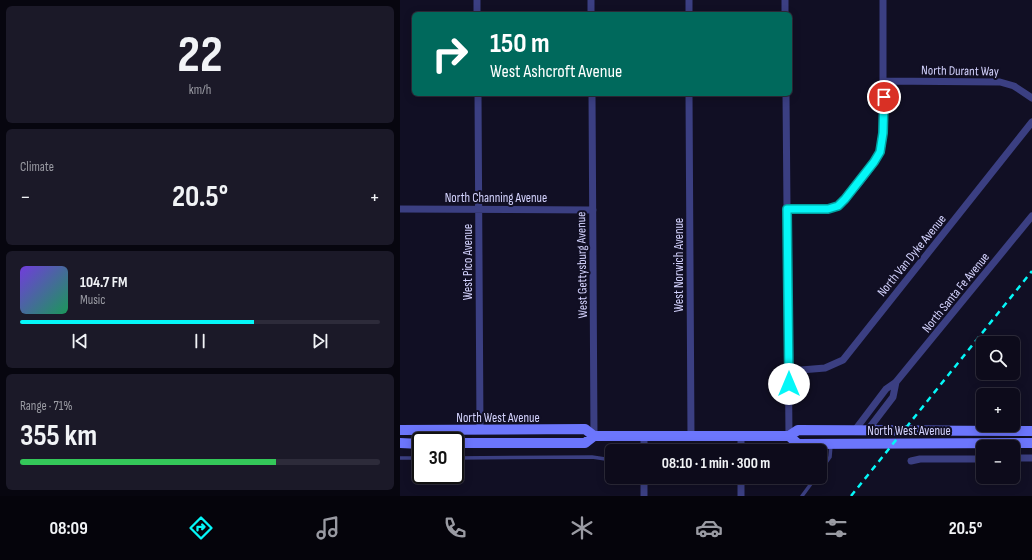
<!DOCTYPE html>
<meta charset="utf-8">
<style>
:root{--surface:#0d0b1b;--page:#1b1928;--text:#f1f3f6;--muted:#9a9ba3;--line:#2d2b3a;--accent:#05f7f8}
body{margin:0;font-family:"Sofia Sans Condensed",sans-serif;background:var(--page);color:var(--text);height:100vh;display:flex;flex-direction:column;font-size:15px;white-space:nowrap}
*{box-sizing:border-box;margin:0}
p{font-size:13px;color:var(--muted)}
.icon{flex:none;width:22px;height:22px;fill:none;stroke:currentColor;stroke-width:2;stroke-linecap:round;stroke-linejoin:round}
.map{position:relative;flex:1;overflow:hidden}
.drawer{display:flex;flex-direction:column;gap:6px;padding:6px;background:#07060f;width:400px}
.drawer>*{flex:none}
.hud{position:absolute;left:12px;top:12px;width:380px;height:84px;border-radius:6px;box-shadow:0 2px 10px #0003,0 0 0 1px var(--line);background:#00695c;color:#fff;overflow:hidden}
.buttons{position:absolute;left:576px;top:336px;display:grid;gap:8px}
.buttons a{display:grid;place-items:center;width:44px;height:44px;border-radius:6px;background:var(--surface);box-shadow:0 2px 10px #0003,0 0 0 1px var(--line);font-size:20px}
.speed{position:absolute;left:12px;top:432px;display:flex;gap:8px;font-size:20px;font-weight:700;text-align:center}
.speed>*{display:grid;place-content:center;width:52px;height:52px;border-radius:50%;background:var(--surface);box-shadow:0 2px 10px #0003,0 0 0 1px var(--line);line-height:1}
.speed .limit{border:2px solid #111;border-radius:6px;background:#fff;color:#111}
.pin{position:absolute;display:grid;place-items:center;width:34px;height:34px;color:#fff;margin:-17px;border:2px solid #fff;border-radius:50%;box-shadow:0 1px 4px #0007}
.me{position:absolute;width:44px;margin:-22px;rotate:0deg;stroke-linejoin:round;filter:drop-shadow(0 0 3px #0008)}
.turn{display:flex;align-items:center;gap:14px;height:84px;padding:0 12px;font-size:18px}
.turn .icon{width:52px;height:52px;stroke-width:2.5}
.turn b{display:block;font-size:28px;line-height:34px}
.big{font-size:30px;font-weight:700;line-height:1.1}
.drawer .widget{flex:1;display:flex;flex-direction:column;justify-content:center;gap:6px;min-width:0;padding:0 14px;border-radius:6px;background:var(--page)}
.drawer .dial{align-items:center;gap:0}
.dial b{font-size:52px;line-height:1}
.song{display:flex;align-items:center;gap:12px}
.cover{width:48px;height:48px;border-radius:6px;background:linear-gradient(135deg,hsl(260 70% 55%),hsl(150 70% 35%))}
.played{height:4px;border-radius:2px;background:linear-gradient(90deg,var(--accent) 65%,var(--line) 65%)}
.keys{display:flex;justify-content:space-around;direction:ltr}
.heat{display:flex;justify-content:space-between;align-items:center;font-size:22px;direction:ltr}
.charge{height:6px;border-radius:3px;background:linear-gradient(90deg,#34c759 71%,var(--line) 0)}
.trip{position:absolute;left:205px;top:444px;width:222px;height:40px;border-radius:6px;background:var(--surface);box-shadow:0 2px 10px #0003,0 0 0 1px var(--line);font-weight:700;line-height:40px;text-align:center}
.tabs{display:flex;height:64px;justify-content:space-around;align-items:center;background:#05040b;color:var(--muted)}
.tabs .icon{width:28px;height:28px}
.tabs .active{color:var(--accent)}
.tabs b{font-size:18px;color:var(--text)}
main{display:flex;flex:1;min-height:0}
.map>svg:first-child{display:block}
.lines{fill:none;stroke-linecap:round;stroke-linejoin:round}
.lane{stroke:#3b3f82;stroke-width:3.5}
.street{stroke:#3b3f82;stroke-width:7}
.secondary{stroke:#6c76fc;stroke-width:10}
.rail{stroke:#05f7f8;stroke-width:2.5;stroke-dasharray:6 5;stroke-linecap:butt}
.route-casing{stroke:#03a1a1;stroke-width:10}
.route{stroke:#05f7f8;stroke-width:7}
.labels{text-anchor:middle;stroke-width:4;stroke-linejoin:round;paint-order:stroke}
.street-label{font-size:13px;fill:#d4d3fe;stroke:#110f24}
</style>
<main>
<section class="drawer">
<div class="widget dial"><b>22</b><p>km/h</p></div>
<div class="widget"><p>Climate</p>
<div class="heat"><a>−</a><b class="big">20.5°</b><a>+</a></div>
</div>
<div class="widget">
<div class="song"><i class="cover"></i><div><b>104.7 FM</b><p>Music</p></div></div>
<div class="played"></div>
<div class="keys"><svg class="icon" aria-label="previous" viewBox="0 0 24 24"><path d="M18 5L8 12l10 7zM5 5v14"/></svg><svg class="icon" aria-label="pause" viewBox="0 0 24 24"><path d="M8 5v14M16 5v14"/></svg><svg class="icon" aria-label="next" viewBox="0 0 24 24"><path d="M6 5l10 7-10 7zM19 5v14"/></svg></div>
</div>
<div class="widget"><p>Range · 71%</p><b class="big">355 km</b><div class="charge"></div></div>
</section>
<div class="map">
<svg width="632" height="496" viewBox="0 0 632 496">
<rect width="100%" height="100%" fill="#110f24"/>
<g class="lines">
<!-- lane -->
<path class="lane" d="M0 458H21
M55 458 192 457 212 460
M420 471 430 457 431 445
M402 496 416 477"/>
<!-- street -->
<path class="street" d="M77 0V14
M191 0V14
M289 0V14
M385 0V14
M484 81 600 82 614 86 632 98
M78 94 80 430
M192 94 194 436
M289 94 291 437
M386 94 389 436
M0 209 193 210
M387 209C400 209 421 212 433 208 446 203 473 167 479 154 482 148 483 141 483 133V0
M389 371 425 368 443 360 632 122
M455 430 486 389 496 382 632 216
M467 431 493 397 496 382
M341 436V451
M244 437V451
M613 458H632
M511 461 520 459H583
M244 477V496
M341 477V496"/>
<!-- secondary -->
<path class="secondary" d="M0 430 185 429 194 436
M389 436 398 444 632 443
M0 443 21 444
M55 443H185L194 436H389L398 430 632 431"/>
<!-- rail -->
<path class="rail" d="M451 496 632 271"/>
</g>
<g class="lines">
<defs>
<path id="route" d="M389 384 387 209H428L438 206 445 199 474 162 480 152 483 133 484 97"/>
</defs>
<!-- route casing -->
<use href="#route" class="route-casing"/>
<!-- route -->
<use href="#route" class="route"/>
</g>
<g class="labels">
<!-- street labels -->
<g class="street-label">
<text transform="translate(560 70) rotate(1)" y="5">North Durant Way</text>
<text x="96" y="202">North Channing Avenue</text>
<text transform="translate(511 255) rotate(-51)" y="5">North Van Dyke Avenue</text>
<text transform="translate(67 262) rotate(-90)" y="5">West Pico Avenue</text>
<text transform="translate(181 265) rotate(-91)" y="5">West Gettysburg Avenue</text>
<text transform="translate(278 265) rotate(-90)" y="5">West Norwich Avenue</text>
<text transform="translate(555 292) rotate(-51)" y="5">North Santa Fe Avenue</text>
<text x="98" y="422">North West Avenue</text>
<text x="509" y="435">North West Avenue</text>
</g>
</g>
</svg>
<div class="buttons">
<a><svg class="icon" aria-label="search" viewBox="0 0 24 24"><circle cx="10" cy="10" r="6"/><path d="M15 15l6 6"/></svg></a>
<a>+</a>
<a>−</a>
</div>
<div class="speed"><div class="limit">30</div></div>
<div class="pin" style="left:484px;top:97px;background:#d93025"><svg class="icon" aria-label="arrive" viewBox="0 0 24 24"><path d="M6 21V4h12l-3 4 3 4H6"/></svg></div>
<svg class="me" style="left:389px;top:384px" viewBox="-20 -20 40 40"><circle r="19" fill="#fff"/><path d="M0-13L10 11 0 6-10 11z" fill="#05f7f8"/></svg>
<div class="trip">08:10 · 1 min · 300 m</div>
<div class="hud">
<div class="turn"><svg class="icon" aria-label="right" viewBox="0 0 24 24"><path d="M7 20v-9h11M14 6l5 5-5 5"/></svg><div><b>150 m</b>West Ashcroft Avenue</div></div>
</div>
</div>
</main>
<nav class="tabs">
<b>08:09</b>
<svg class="icon active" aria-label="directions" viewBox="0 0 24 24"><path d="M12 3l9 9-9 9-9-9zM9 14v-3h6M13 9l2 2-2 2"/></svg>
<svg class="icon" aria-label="music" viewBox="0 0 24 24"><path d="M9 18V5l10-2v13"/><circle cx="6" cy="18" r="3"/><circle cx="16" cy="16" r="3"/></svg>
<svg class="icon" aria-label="phone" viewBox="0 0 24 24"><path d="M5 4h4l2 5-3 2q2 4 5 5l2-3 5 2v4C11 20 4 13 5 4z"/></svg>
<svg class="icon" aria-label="climate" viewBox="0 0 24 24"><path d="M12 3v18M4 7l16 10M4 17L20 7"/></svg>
<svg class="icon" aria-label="car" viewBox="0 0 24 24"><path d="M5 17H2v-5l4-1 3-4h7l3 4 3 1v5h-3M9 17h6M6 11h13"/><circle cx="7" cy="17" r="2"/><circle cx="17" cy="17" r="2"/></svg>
<svg class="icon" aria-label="filters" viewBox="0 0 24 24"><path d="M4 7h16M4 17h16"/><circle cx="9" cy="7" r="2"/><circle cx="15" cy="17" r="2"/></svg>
<b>20.5°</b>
</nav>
